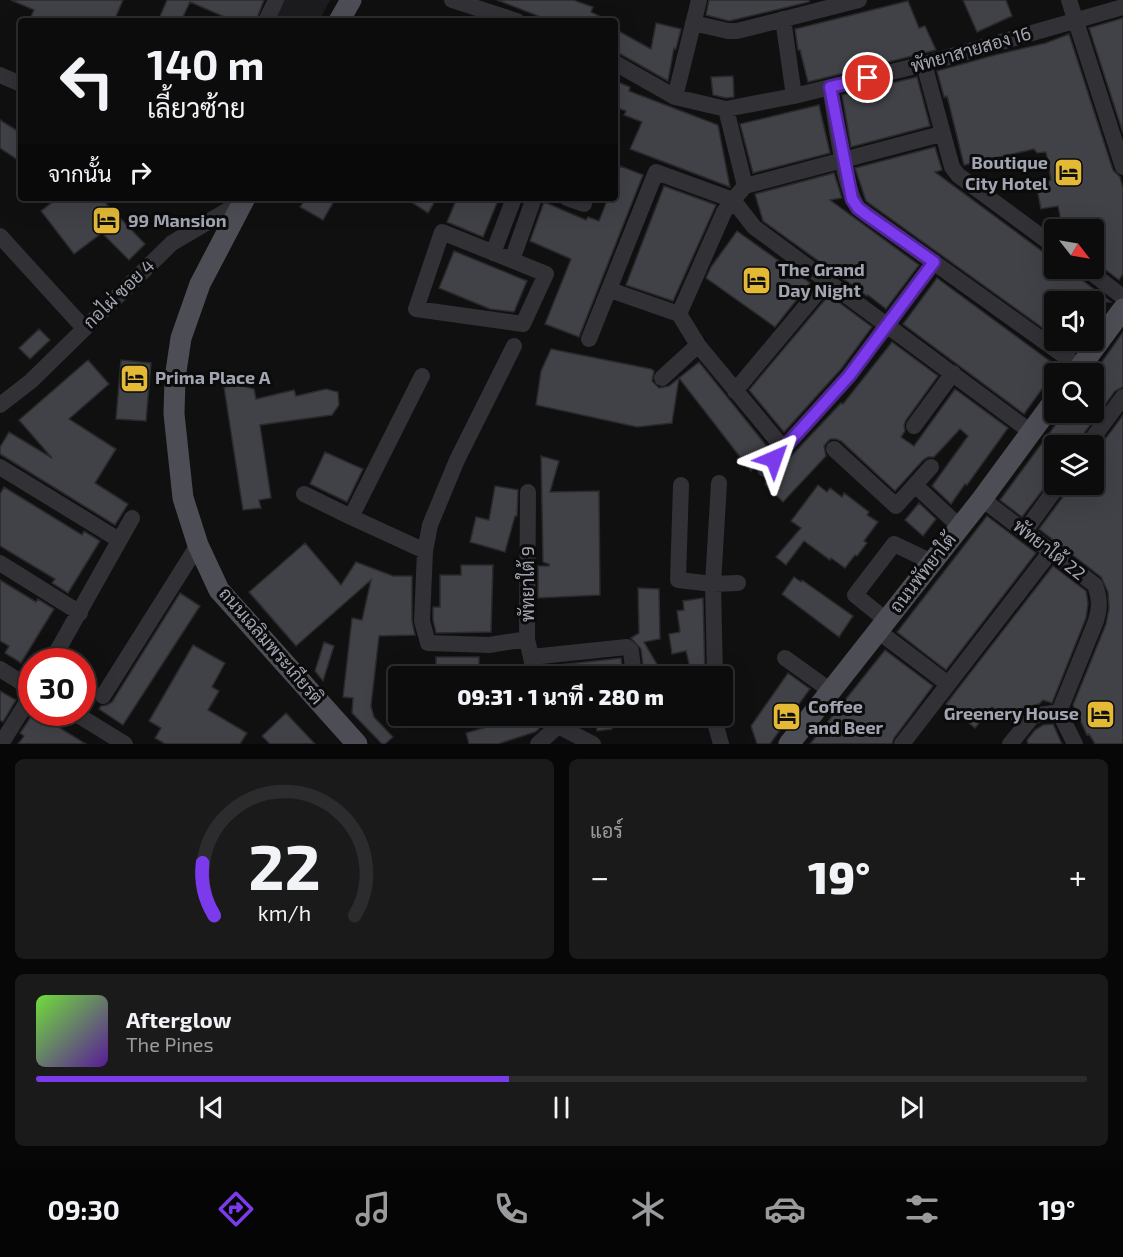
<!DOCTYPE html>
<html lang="th">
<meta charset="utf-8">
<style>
:root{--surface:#0c0c0d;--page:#1a1a1b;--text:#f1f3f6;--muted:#9a9b9d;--line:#2c2c2e;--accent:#7c3aed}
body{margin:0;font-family:"Exo 2",Sarabun,sans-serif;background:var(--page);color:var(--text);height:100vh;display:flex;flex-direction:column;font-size:22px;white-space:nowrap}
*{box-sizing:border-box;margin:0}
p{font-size:20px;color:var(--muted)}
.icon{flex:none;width:33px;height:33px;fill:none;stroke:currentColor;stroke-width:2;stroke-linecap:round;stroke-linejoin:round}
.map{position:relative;height:744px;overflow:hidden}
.sheet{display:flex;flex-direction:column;gap:15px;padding:15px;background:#070707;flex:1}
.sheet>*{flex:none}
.top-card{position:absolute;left:18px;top:18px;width:600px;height:183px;border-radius:6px;box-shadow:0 6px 24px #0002,0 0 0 2px var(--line);background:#0c0c0d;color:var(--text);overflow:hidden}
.needle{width:39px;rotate:121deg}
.controls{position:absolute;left:1044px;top:219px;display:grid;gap:12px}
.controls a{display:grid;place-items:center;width:60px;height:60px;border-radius:6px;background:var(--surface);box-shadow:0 6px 24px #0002,0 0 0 2px var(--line);font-size:30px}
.speed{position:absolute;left:18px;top:648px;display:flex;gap:12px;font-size:30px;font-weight:700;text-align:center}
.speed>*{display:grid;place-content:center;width:78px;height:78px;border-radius:50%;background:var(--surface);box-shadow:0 6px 24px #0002,0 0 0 2px var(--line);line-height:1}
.speed .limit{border:9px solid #d22;background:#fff;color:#111}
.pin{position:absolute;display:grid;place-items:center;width:51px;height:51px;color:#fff;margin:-26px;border:3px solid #fff;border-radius:50%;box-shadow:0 2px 6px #0007}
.me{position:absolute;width:66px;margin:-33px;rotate:43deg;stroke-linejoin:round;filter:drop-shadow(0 0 4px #0008)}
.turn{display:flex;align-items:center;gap:21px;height:126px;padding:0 30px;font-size:27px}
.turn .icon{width:78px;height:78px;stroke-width:2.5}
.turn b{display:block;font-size:42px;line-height:51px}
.then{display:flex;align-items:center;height:57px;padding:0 30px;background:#0003;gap:12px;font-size:22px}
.big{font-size:45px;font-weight:800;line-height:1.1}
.sheet .card{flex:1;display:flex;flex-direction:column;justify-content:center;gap:9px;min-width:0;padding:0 21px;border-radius:9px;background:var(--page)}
.sheet .dial{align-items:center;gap:0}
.dial svg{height:156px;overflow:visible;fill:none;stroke:var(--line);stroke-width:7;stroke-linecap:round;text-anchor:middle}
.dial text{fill:var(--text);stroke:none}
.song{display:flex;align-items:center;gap:18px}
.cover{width:72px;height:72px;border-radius:9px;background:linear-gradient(135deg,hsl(100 70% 55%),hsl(270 70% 35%))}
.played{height:6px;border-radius:3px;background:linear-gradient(90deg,var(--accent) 45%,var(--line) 45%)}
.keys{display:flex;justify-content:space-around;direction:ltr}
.heat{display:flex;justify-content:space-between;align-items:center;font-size:33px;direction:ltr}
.sheet .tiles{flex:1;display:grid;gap:15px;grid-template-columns:1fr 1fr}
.card:last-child{grid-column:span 2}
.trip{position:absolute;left:388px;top:666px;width:345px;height:60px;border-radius:6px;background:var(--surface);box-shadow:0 6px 24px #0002,0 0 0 2px var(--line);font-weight:800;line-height:60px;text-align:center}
.tabs{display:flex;height:96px;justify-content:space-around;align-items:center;background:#050505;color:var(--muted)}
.tabs .icon{width:42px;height:42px}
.tabs .current{color:var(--accent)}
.tabs b{font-size:27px;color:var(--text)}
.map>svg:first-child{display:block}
.built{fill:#1c1c1e}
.building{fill:#414247;stroke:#2a2a2d;stroke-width:1.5}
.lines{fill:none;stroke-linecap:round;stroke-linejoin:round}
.minor{stroke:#313136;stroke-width:16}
.major{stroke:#4d4e55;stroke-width:21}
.route-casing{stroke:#51269a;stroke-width:15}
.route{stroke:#7c3aed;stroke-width:10}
.labels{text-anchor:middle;stroke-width:6;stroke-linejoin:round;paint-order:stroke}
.street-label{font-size:18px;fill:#a2a5b1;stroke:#0b0b0c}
.poi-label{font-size:18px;font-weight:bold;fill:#a2a5b1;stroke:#0b0b0c;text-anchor:start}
</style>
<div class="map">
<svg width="1123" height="744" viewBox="0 0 1123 744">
<rect width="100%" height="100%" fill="#101011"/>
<!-- built -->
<path class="built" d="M279 0H330L319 21H278L270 17Z"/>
<!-- building -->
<path class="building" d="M11 0H123L114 21H29L34 10Z
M167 0H264L256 21H234L190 2 181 21H158Z
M497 0H573L593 7 591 12 609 21H551Z
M709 0H809V2L729 21 706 15Z
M963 0H1006L1012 16 977 32Z
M908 1 919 28 925 26 936 50 808 82 800 50H798L795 29Z
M1123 18V133L1089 28Z
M656 23 681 29 676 49 674 48 668 81 615 51V29L651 49Z
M1069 34 1113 170 1120 177 1123 188V274L1119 280 1094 261V230H1063L1058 206 1041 209 1036 184 1051 180 1046 152 1037 153 1034 149 964 165 947 96 944 97 937 71 995 55 1046 43Z
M733 76 734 97 726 98 713 95 711 77Z
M917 77 930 126 851 147 842 95Z
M615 81 630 87 629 91 718 125 730 187 630 149 642 122 624 115 626 111 615 107Z
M819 105 830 153 753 173 740 124Z
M0 120 21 133V162L0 148Z
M935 147 942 170 935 172 1054 260V268H1066L1111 302H1102L1094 313V302H1054V336L866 201 855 168Z
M620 166 643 175 579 337 545 324 571 259 530 241 544 202 586 220 588 217 599 221 608 198H615V179Z
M834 173 842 198 830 200 919 265 886 309 868 295 867 296 763 221 755 194Z
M664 186 716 205 673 301 626 285Z
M58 198H101L145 244 129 260 102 233 74 254 41 211Z
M306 198H336L323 220 300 207Z
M405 198H437L428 213Z
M457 198H499L483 237 447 222Z
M737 231 810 283 775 327 706 278 711 267Z
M454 251 527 281 514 312 490 309 439 288Z
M937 278 1058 367 1024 414 903 324Z
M829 295 872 327 841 369 784 432 749 390Z
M39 329 50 340 30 359 19 348Z
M1123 332V387L1115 391 1079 440 1077 446H1054V475L1022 517 1000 500 1065 412H1094V373Z
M892 342 938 376 906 420 904 425 905 431 901 437 914 446 955 389 1008 428 967 485 965 484 951 504 932 486 968 436 960 429 934 457H928L923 460 895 491 841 441 836 439H830L824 446 826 456 783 502 765 484 841 403 843 404Z
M551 349 651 369 654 371 652 381 659 388 669 386 699 362 769 449 751 471 679 378 672 423 637 427 536 405 541 371Z
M88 360 109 384 69 419 116 449 95 483 128 504 115 525 0 454V447L9 432 52 458 19 420Z
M121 360 151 363 146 421 116 419Z
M239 385 254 389 256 399 294 390 296 396 326 389 338 392 339 405 332 415 260 425 271 498 259 500 261 508 243 510 224 387Z
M1123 415V744H1095L1089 734 1087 735 1073 705 1106 624 1109 608 1108 592 1101 577 1039 529 1068 490 1069 484H1094V454Z
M325 452 363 469 347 502 310 484Z
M541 456 559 461 550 492 599 491 600 595 538 598V566H549V564L543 562Z
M818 485 827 492 830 488 842 497 844 493 869 512 867 515 878 522 864 541 867 543 857 556 855 555 845 568 831 558 830 560 804 541 786 565 776 557 801 528 791 521Z
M495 486 518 490 517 516H515L505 552 470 542 476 517 489 520Z
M4 487 82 535 84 531 100 541 68 593 52 583 55 579 0 546V494Z
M919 503 936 519 923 536 905 520Z
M987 516 1036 553 946 670 897 632Z
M305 543 341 585 356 562 393 576H412V621L415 635 379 636 371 706 374 717 393 737 385 744H382L352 713 353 698 343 697 352 618 362 620 371 580 296 646 249 592Z
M461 565H493L491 632 436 633 433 620V607H440V575H461Z
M1053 566 1086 591 1088 603 1086 618 1052 703 1043 700 1039 704 1031 706 1025 709 1013 723 992 707 975 728 946 704Z
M794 577 801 582 802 580 853 616 839 637 782 594Z
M0 580 36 602 38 599 54 609 21 663 5 653 9 646 0 641Z
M638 588 659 589 660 639 644 642 662 673 656 676H649L643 666 641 649 631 638 639 633Z
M180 593 200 606 123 725 99 709 101 706 107 705 112 702Z
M703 598 705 676H692L686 651 672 654 669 634 680 632 677 611 684 610 683 601Z
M324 642 334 646 323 681 315 671Z
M193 645 225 663 212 687 219 691 208 710 247 733 240 744H165L155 738 161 728 149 721Z
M885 650 933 686 894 738 892 744H810Z
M436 657H479V676H436Z
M621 658 623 676H551L550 666Z
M788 673 810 689 770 744H757L751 726Z
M0 691 16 700 3 722 0 720Z
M34 712 86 744H18L24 736 20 733Z
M286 713 315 744H270L262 736Z
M524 716H535L539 729 535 732 498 744H469L466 733Z
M596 716H611L612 729 597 731Z
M1053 724 1062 744H1028L1027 740 1035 730 1043 725Z"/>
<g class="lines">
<!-- minor -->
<path class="minor" d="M452 0 517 21
M1069 0 1123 167
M783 19 794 96
M266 21 276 0
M693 23 728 31H737L859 0
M615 63 675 97 726 109 794 96 924 64 1123 7
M924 64 952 167 958 175 1054 246
M0 75 21 84
M830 87C836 118 842 183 858 208L1080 367
M675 97 699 0
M726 109 745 186 733 200 754 227 1031 432
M745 186 941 134
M567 198 584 204
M442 232 546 274 523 324 416 309Z
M0 236 84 328
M493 253 514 198
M512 260 534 198
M1085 268 1123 297
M610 290 679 314 698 345 784 449
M589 339 656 172 733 200 724 212 679 314
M514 346 457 460 430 525 425 551 422 621 428 643 489 645 527 639
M662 378 698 345
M735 391 827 281
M0 405 31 381 172 243 247 199
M914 426 953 373
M1087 446 1123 397
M834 449 896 506 931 467
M0 467 119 540
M765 469 849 376 934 262
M681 485 678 580 713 584 738 583
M915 485 960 527
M528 492 527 639 535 676
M304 494 351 517 425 551
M982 499 1095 585C1100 599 1100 607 1096 621L1059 712
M351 517 422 376
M1025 531 1059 484
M0 563 80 613
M886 620 855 595 894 544 932 562
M878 631 948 684
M531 657 627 647 631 651 634 676
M785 658 831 691
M51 662 132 518
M0 669 32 689
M715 676 713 584 719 483
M103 696 198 545
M73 712 125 744
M1059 712 1075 744
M547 716 558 726 593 744
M716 716V726L721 744
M1 744 32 694
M538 744 558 726
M902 744 1051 551
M1010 744 1033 716 1059 712"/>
<!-- major -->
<path class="major" d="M339 21 351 0
M245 198 200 284 181 338 175 378 174 414 183 498 198 545 219 590 357 744
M1075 374 1123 309
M789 744 982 499 1054 401"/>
</g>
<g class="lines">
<defs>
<path id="route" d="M774 459 849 376 934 262 867 215 858 208 852 199 830 87 868 78"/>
</defs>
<!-- route casing -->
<use href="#route" class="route-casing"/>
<!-- route -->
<use href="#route" class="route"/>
</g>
<!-- icons -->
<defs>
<symbol id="hotel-square" viewBox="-11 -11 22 22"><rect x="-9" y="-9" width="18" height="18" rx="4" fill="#e3b936" stroke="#0b0b0c"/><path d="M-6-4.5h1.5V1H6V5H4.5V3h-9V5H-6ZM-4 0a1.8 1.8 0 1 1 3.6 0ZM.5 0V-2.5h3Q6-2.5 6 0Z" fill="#111"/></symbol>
</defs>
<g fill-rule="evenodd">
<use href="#hotel-square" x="1052" y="156" width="33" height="33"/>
<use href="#hotel-square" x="90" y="204" width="33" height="33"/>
<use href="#hotel-square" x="740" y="264" width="33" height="33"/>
<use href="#hotel-square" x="118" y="362" width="33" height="33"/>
<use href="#hotel-square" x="1084" y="698" width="33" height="33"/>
<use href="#hotel-square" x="770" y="700" width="33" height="33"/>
</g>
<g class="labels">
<!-- street labels -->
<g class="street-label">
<text transform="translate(971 50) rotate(-16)" y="6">พัทยาสายสอง 16</text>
<text transform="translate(119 294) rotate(-44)" y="6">กอไผ่ ซอย 4</text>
<text transform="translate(1049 550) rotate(38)" y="6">พัทยาใต้ 22</text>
<text transform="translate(923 573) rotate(-52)" y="6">ถนนพัทยาใต้</text>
<text transform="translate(528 584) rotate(-90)" y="6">พัทยาใต้ 9</text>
<text transform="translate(271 646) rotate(49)" y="6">ถนนเฉลิมพระเกียรติ</text>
</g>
<!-- poi labels -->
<g class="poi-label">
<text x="1048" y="169" text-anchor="end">Boutique<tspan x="1048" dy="21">City Hotel</tspan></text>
<text x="128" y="227">99 Mansion</text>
<text x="778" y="276">The Grand<tspan x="778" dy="21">Day Night</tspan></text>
<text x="155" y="384">Prima Place A</text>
<text x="808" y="713">Coffee<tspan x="808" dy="21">and Beer</tspan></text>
<text x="1079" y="720" text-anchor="end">Greenery House</text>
</g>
</g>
</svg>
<div class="controls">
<a><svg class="needle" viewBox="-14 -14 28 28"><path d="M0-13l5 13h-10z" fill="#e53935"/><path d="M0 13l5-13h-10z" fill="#9a9b9d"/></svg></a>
<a><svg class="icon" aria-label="sound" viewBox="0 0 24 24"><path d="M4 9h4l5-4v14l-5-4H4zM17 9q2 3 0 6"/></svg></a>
<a><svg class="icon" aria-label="search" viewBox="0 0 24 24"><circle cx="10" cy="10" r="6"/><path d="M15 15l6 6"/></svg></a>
<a><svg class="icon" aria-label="layers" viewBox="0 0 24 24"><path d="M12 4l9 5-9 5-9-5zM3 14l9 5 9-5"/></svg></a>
</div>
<div class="speed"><div class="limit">30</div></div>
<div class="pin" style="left:868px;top:78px;background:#d93025"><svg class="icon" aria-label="arrive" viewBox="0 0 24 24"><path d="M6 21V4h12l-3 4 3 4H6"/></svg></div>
<svg class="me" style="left:774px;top:459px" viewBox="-20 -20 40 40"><path d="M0-17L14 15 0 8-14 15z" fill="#7c3aed" stroke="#fff" stroke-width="4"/></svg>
<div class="trip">09:31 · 1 นาที · 280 m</div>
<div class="top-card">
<div class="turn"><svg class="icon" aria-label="left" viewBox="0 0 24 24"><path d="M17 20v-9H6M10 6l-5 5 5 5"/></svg><div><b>140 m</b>เลี้ยวซ้าย</div></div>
<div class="then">จากนั้น<svg class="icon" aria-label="right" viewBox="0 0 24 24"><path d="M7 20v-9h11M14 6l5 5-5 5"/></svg></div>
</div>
</div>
<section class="sheet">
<div class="tiles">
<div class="card dial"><svg viewBox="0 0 100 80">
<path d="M14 69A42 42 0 1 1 86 69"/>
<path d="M14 69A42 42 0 0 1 8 42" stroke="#7c3aed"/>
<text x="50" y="56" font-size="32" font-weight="700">22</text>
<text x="50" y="72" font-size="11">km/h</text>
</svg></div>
<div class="card"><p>แอร์</p>
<div class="heat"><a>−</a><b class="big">19°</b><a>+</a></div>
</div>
<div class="card">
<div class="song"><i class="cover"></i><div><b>Afterglow</b><p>The Pines</p></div></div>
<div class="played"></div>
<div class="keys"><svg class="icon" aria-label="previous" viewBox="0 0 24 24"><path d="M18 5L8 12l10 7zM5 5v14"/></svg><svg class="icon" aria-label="pause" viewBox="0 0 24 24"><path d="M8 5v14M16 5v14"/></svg><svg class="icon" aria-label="next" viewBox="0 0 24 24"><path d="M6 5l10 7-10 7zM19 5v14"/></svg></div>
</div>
</div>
</section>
<nav class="tabs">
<b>09:30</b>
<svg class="icon current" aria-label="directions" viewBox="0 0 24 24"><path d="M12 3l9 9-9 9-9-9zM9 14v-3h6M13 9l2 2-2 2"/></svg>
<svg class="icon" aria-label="music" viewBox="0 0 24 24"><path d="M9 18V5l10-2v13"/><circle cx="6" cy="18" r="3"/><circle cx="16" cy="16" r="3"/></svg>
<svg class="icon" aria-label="phone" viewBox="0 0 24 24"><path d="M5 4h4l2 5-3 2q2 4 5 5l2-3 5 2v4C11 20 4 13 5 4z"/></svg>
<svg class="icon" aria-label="climate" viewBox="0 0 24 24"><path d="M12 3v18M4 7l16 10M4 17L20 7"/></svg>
<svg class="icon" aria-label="car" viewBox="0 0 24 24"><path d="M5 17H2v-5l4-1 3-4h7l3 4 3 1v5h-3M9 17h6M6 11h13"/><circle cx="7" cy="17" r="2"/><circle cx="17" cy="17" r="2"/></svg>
<svg class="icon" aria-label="filters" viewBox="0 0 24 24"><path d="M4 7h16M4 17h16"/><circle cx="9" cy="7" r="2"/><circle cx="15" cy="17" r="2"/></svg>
<b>19°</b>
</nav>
